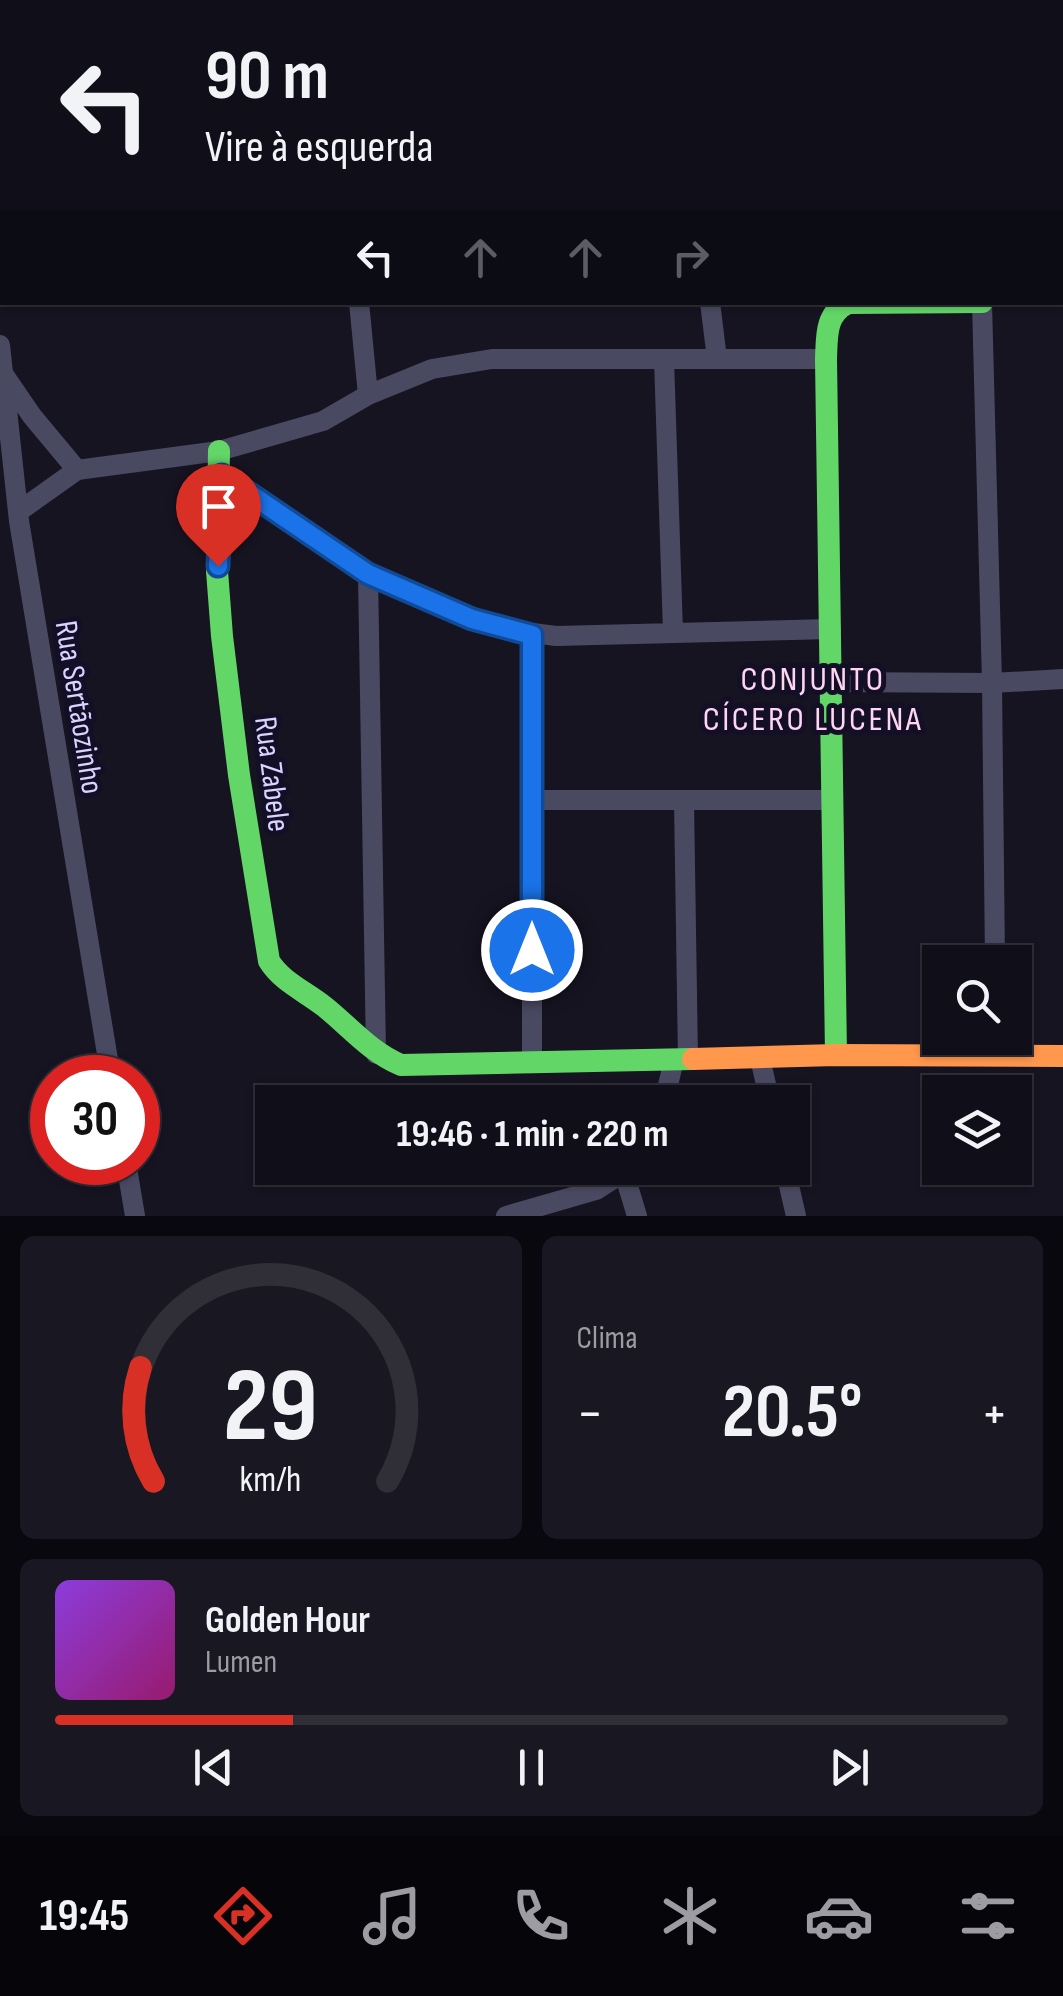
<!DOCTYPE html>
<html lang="pt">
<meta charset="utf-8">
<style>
:root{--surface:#100f19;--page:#191822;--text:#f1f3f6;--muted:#9c9ca2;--line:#302f38;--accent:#d93025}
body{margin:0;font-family:"Sofia Sans Condensed",sans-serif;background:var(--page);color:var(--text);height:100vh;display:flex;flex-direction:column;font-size:38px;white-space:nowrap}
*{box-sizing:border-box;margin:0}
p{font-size:32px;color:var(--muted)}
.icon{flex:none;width:55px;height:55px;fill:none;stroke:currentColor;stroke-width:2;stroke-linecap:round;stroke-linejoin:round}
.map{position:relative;height:1216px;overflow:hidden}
.panel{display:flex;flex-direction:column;gap:20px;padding:20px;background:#09080e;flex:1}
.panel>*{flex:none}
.guide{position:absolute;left:0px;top:0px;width:1065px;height:305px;box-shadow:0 2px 8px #0004,0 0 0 2px var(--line);background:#100f19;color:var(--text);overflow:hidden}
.controls{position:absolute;left:922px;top:945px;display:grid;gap:20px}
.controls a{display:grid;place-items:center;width:110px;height:110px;border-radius:0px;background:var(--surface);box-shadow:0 2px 8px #0004,0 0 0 2px var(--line);font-size:50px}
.speed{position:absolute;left:30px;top:1055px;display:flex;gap:20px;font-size:50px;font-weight:700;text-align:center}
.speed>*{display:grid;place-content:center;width:130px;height:130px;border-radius:50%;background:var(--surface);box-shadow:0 2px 8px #0004,0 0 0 2px var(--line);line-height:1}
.speed .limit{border:15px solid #d22;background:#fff;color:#111}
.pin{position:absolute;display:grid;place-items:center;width:85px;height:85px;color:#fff;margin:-102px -42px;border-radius:50% 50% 50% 0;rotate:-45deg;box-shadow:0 0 10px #0007}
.pin .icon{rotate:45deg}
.me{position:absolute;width:110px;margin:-55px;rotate:0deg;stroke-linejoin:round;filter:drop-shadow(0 0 8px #0008)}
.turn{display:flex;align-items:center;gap:35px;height:210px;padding:0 40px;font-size:45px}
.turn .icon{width:130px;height:130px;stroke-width:2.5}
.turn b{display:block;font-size:70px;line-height:85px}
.lanes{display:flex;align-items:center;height:95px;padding:0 40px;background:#0003;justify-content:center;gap:50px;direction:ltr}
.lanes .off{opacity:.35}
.big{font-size:75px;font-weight:700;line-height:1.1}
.panel .widget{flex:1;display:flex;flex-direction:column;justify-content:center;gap:15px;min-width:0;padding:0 35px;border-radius:15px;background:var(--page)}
.panel .dial{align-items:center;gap:0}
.dial svg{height:260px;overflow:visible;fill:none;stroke:var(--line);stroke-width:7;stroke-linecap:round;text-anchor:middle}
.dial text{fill:var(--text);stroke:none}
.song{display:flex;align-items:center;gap:30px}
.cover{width:120px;height:120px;border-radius:15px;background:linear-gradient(135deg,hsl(270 70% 55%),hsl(320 70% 35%))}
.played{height:10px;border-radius:5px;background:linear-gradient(90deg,var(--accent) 25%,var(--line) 25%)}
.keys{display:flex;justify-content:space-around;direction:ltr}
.heat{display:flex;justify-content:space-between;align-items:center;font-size:55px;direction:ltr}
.panel .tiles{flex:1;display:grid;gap:20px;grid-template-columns:1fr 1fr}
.widget:last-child{grid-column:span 2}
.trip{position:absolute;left:255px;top:1085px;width:555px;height:100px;border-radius:0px;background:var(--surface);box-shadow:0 2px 8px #0004,0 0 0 2px var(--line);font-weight:700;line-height:100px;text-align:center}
.menu{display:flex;height:160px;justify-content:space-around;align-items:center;background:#06060a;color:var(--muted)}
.menu .icon{width:70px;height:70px}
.menu .selected{color:var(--accent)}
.menu b{font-size:45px;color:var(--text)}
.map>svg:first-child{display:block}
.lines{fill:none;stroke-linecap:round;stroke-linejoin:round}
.street{stroke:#4a4962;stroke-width:20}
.fast{stroke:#63d668;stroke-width:22}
.slow{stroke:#ff974d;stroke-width:22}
.route-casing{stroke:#114b97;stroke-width:25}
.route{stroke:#1a73e8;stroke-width:18}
.labels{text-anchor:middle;stroke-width:10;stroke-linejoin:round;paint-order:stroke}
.street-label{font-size:32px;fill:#d9d4ff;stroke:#130f26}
.neighbourhood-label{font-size:35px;letter-spacing:2.5px;fill:#ffd6f0;stroke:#130f26}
</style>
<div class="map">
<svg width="1063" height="1216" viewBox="0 0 1063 1216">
<rect width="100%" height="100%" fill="#161421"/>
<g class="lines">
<!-- street -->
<path class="street" d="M123 0V2
M727 2 756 0
M0 125H2
M1062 150H1063
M359 302 368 395
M710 302 717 359
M982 303 992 683 995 962
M0 345 19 521 111 1078
M664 359 673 632
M4 375 32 416 77 470
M222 475 368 574 502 629 556 636 831 629
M18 512 77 470 219 451 323 421 368 395 432 369 492 359H826
M368 574 376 1054
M532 635V1063
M831 682 992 683 1063 679
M533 800H829
M684 800 688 1060
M760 1058 770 1102
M664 1102 674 1060
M126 1162 135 1216
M785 1168 796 1216
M624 1173 637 1216
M506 1216 596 1190 630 1168"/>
<!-- fast -->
<path class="fast" d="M219 451 217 571 222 636 239 775 269 961C282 982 305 991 325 1007 351 1028 369 1051 401 1065L693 1059
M836 1055 826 359C827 336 825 314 848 303L982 302"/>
<!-- slow -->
<path class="slow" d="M693 1059 836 1055 1063 1056"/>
</g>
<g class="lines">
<defs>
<path id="route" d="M218 566 222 475 368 574 472 619 532 635V950"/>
</defs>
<!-- route casing -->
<use href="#route" class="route-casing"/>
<!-- route -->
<use href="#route" class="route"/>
</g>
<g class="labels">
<!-- street labels -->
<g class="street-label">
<text transform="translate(80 707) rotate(81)" y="11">Rua Sertãozinho</text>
<text transform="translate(273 774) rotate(83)" y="11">Rua Zabele</text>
</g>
<!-- neighbourhood labels -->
<g class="neighbourhood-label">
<text x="813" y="690">CONJUNTO<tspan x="813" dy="40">CÍCERO LUCENA</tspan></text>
</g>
</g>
</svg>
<div class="controls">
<a><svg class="icon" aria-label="search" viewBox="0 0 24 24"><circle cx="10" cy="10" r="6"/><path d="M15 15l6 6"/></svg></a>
<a><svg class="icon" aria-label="layers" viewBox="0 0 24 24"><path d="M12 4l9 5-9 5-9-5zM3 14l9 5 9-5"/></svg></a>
</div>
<div class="speed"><div class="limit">30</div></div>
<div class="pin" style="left:218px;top:566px;background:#d93025"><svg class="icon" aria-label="arrive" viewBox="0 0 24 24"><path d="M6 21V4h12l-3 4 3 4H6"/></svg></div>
<svg class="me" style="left:532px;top:950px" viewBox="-20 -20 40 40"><circle r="17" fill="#1a73e8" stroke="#fff" stroke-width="3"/><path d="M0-11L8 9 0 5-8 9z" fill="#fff"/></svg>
<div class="trip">19:46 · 1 min · 220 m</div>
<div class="guide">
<div class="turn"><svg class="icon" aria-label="left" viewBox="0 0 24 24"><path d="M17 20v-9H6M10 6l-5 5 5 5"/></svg><div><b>90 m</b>Vire à esquerda</div></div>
<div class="lanes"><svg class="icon" aria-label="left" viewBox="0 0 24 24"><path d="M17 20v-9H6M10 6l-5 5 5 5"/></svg><svg class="icon off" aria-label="ahead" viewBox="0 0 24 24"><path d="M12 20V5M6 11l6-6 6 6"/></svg><svg class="icon off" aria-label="ahead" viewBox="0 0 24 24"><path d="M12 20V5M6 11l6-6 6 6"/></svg><svg class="icon off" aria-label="right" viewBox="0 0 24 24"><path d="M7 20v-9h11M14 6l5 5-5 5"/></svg></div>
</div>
</div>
<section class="panel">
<div class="tiles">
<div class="widget dial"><svg viewBox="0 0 100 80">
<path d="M14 69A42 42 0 1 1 86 69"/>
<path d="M14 69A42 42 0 0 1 10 34" stroke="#d93025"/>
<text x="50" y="56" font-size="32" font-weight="700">29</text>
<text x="50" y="72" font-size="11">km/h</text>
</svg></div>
<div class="widget"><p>Clima</p>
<div class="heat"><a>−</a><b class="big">20.5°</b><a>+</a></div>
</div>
<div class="widget">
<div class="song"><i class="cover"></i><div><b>Golden Hour</b><p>Lumen</p></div></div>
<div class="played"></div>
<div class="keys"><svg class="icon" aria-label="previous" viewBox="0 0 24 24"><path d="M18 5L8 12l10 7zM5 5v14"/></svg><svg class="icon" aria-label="pause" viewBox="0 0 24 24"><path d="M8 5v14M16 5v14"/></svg><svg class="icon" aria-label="next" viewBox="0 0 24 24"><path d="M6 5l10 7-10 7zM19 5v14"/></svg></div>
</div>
</div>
</section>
<nav class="menu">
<b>19:45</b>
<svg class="icon selected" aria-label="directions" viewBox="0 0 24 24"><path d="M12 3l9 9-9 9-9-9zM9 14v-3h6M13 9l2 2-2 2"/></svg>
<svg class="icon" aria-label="music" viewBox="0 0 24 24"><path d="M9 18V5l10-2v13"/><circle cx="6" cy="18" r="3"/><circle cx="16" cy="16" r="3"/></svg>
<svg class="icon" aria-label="phone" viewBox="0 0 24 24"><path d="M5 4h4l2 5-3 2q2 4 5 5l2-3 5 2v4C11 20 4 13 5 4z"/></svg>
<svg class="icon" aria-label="climate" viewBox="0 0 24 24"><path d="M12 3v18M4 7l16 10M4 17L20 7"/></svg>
<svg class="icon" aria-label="car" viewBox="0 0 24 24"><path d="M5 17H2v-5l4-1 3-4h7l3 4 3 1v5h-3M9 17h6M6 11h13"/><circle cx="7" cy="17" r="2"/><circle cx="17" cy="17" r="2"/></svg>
<svg class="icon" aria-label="filters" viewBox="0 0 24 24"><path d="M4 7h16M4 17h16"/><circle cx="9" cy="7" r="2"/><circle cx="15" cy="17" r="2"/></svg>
</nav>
